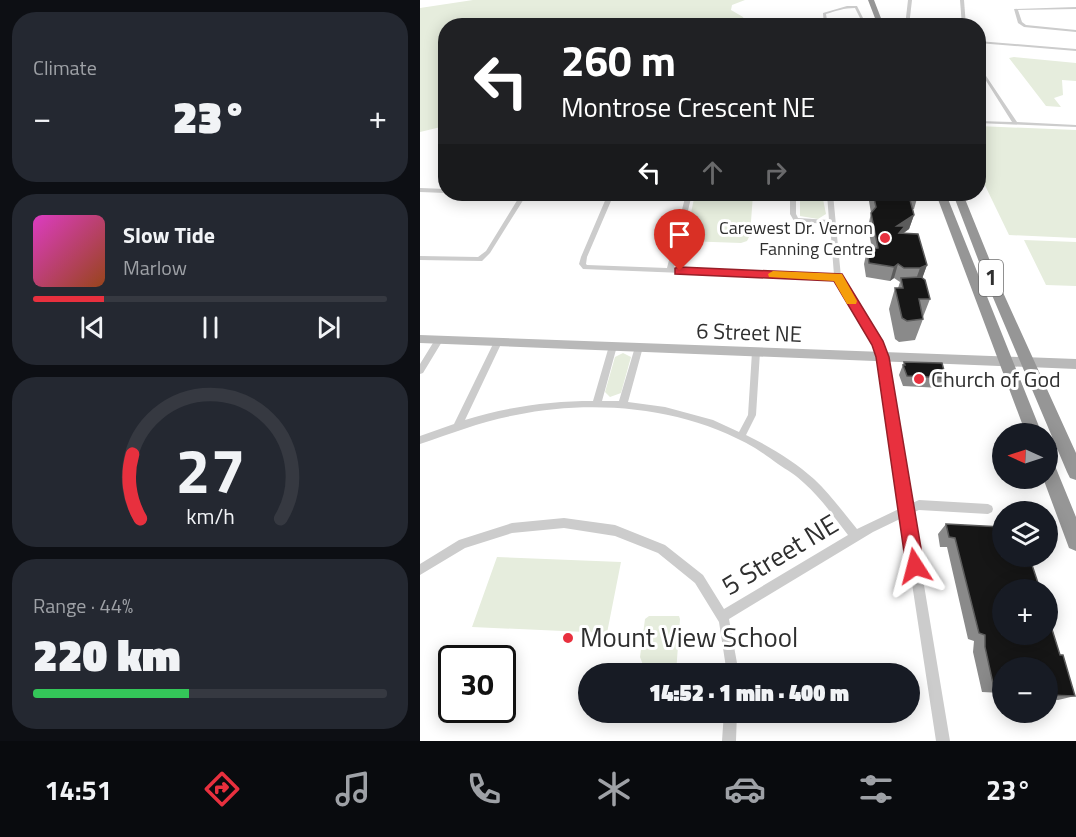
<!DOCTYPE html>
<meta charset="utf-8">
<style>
:root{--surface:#171b24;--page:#242831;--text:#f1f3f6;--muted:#9ea1a6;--line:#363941;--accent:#e8303e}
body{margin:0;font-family:"Titillium Web",sans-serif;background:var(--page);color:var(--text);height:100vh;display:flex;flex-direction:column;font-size:22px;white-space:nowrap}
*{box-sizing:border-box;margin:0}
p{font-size:20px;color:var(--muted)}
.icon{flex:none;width:33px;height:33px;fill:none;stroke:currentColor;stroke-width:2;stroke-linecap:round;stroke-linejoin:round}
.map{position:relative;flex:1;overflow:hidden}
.sheet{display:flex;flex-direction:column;gap:12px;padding:12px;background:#0d0f14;width:420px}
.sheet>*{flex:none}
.top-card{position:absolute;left:18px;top:18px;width:548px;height:183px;border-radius:24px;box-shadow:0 3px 15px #0003;background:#202124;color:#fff;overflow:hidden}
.needle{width:39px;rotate:273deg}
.tools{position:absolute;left:572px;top:423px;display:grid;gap:12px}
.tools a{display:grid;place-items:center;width:66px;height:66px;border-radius:50%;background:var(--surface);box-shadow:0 3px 15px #0003;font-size:30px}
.speed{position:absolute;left:18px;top:645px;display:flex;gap:12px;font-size:30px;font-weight:700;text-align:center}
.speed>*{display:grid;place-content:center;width:78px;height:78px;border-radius:50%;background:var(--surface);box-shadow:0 3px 15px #0003;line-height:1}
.speed .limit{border:3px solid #111;border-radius:9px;background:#fff;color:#111}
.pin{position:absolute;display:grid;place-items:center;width:51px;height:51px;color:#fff;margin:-62px -26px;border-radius:50% 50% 50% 0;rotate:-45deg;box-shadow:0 0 6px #0007}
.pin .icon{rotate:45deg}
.me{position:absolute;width:66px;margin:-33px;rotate:351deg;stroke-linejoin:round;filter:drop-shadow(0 0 4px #0008)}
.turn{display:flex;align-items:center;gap:21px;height:126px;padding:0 24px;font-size:27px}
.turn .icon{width:78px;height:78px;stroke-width:2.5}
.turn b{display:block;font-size:42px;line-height:51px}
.lanes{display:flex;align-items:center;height:57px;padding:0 24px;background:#0003;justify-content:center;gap:30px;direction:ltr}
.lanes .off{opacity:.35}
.big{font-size:45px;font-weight:800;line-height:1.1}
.sheet .tile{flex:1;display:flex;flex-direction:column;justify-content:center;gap:9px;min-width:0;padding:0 21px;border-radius:24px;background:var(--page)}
.sheet .dial{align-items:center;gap:0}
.dial svg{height:156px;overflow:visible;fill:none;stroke:var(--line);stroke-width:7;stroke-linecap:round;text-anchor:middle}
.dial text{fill:var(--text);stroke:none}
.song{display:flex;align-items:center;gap:18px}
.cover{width:72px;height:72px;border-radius:9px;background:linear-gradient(135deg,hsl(310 70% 55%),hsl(20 70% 35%))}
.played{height:6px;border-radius:3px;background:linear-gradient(90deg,var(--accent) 20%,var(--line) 20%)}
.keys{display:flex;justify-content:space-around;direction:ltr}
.heat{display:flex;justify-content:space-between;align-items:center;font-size:33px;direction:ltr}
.charge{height:9px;border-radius:4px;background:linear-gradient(90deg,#34c759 44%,var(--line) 0)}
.trip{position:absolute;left:158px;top:663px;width:342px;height:60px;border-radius:30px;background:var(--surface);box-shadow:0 3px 15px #0003;font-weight:800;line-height:60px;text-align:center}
.tab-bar{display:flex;height:96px;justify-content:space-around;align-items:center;background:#090b0e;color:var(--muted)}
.tab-bar .icon{width:42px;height:42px}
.tab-bar .selected{color:var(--accent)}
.tab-bar b{font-size:27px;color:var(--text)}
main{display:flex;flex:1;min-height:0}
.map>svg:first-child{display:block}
.green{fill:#e6eddd}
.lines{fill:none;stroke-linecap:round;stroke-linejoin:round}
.street{fill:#ccc;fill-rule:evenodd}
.secondary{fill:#b9b9b9;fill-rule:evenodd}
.highway{fill:#969696;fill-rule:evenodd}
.wall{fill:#8a8a8a}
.shaded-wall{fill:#5c5c5c}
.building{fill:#161616;stroke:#5c5c5c;stroke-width:1.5}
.route{fill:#e8303e;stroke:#971f28;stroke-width:1.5}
.slow{fill:#f59e0b}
.poi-dot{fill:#e8303e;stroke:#fff;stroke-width:2}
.labels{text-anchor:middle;stroke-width:6;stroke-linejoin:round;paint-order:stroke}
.far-poi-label{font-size:18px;fill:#2f2f2f;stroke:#fff;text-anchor:end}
.shield{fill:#fff;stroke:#6d6d6d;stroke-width:1.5}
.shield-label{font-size:21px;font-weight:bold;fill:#2f2f2f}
.street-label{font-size:22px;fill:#2f2f2f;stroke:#fff}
.poi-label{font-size:22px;fill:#2f2f2f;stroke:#fff;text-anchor:start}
.near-street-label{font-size:27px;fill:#2f2f2f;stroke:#fff}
.near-poi-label{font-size:27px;fill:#2f2f2f;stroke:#fff;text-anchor:start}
</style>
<main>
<section class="sheet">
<div class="tile"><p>Climate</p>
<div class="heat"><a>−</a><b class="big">23°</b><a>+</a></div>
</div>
<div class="tile">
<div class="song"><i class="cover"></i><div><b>Slow Tide</b><p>Marlow</p></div></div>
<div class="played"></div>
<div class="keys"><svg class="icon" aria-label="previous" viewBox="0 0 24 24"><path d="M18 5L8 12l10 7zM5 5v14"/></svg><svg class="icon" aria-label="pause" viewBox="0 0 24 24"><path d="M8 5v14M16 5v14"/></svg><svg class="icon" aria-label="next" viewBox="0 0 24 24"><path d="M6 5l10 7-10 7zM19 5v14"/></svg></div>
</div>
<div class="tile dial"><svg viewBox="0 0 100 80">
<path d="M14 69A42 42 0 1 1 86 69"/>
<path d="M14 69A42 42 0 0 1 10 36" stroke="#e8303e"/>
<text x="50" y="56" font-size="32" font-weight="700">27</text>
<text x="50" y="72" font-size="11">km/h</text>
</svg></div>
<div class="tile"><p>Range · 44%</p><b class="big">220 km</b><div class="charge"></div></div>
</section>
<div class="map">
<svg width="656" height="741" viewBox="0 0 656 741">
<rect width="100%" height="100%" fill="#fff"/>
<!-- green -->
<path class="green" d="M53 0H325L312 5 311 10 323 17 327 25 26 26 25 126 0 132V8Z
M594 57 656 63V81L642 80 643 95 634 98 641 107 626 106 589 58Z
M558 126 656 130V238L589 235 559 173 565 170 558 164Z
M275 194H333L330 235 327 241 321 243 265 241Z
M380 194H402L406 214 398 219 380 216Z
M604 240 656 242V286L626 285Z
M203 353 211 357 201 393 190 397 185 392 195 357Z
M77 557 201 562 187 633 52 627Z
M229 616H259L260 619 256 673H235L225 670 220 657 225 619Z"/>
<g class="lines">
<!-- street -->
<path class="street" d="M488 0H492L489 26H485Z
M540 0H544L546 26H542Z
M427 6H437L447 26H444L435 8C424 8 416 11 406 14L408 26H404L403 13Z
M656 7V9L598 10 602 22 606 25 656 30V32L604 27 598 23 594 9Z
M558 41 656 49V51L558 43Z
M558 64 597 122 656 125V127L558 123V121L592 122 558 68Z
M0 188 26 189V193L0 192Z
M101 194H107L70 253 62 261 0 260V256L58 257 66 251Z
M159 194H194L167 257 166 264 167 265 247 268 266 194H272L254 268 414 275 410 224 376 222 374 221 370 214V194H376V214L378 218 409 220 407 194H413L421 277 462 344 466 357 490 504 499 500 568 504 572 506 573 509 572 512 568 514 499 510 492 513 530 741H516L482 518 453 532 309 619 319 674H307L299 622 275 583 238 553 195 536 144 528 92 533 45 548 0 575V564L39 540 92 523 144 518 195 525 245 545 283 575 304 609 428 535C414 517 401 498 384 483 376 475 367 470 358 464 351 459 343 453 335 448 265 407 175 399 96 415 63 421 32 433 0 444V436L34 424 74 342 78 339 82 342 45 420C86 407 130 401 173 401L189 346 193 343 197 346 182 401H199L215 347 219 344 223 347 208 402 245 407 293 420 319 432 328 415 332 352 333 350H339L340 352 336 415 326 435C349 446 375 462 394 479 410 494 423 512 437 529L481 508 458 357 454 344 416 279 163 269 159 264 161 257 187 196H162Z
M19 337 23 340 3 373 0 374V364L16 338Z
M304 712H317L316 741H302Z"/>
<!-- secondary -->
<path class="secondary" d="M0 335 656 359V369L0 343Z"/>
<!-- highway -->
<path class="highway" d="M448 0H454L464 26H458Z
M516 194H526L622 434H606Z
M533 194H543L581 288 656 453V480L650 478 647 472 569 288Z
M627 459 633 461 656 517V551L649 548 623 478H627Z"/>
</g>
<!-- wall -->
<path class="wall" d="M444 194H498V195L494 209H492L494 215 489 229 484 233 507 265 502 278 510 299 503 317V319L495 340 479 342 475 339 469 309 475 288H478L480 282 474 278 470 281 446 277 444 264 447 250 452 249 448 227 451 213 448 195Z
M484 362 526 378 521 388 483 386 479 375Z
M526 524 619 586 627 602 634 623 631 625 640 655 655 696 638 700 627 699V668H582V693L562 692 553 652 554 641 548 639 527 547H520L518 534Z"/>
<!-- shaded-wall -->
<path class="shaded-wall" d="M494 215 489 229 477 237V226Z
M478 264 474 278 470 281 474 267Z
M507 265 502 279 495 282 500 268Z"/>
<!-- building -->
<path class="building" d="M453 194H498V195L489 196 494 215 477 226H485L479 233 498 234 507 265 500 268H484L478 264 474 267 449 263 447 250 458 248 451 213 456 207Z
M501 277 505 280 510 299H499L503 319 487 321 482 318 475 288H483L481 278Z
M484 362 522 363 526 378 487 376 483 365H485Z
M526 524 582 527V556H609L619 586H622L623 590H582V634H627V602L634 623H630L640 655H643L655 696 627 695V668H582V688H574L565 647V635L559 633 535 538 529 537Z"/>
<!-- route -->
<path class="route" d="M260 267 422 274 463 341 469 357 504 566 501 572 495 575 489 572 486 566 456 357 452 345 414 281 255 274V268Z"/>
<!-- slow -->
<path class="slow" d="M353 271 422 274 437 301 436 304H427L414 281 349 277 348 274Z"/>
<!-- markers -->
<g class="poi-dot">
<circle cx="465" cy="238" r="6"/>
<circle cx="499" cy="379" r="6"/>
<circle cx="148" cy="638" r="6"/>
</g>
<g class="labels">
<!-- far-poi labels -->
<g class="far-poi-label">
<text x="453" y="234">Carewest Dr. Vernon<tspan x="453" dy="21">Fanning Centre</tspan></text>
</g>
<!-- shield labels -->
<rect class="shield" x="559" y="260" width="24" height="36" rx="4.5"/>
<g class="shield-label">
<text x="571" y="285">1</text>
</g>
<!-- street labels -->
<g class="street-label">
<text transform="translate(329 332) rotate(2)" y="8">6 Street NE</text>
</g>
<!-- poi labels -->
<g class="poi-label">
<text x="511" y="387">Church of God</text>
</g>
<!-- near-street labels -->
<g class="near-street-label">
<text transform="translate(360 555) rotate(-31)" y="9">5 Street NE</text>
</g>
<!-- near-poi labels -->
<g class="near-poi-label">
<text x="160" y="647">Mount View School</text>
</g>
</g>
</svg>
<div class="tools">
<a><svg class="needle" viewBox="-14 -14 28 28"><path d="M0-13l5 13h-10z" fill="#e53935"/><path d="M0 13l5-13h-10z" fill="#9ea1a6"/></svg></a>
<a><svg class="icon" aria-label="layers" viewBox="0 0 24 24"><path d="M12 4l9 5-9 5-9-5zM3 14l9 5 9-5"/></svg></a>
<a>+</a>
<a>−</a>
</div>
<div class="speed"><div class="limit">30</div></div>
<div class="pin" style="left:260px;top:271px;background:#d93025"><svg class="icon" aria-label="arrive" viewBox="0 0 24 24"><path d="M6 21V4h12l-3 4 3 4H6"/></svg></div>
<svg class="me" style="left:495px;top:566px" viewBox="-20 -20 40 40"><path d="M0-17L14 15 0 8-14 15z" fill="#e8303e" stroke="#fff" stroke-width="4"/></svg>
<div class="trip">14:52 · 1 min · 400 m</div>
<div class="top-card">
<div class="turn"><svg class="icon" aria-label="left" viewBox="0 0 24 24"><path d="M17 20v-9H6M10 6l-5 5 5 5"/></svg><div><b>260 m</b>Montrose Crescent NE</div></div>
<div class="lanes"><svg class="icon" aria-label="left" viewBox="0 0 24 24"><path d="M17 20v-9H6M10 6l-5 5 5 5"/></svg><svg class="icon off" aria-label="ahead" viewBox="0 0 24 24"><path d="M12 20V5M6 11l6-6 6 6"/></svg><svg class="icon off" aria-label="right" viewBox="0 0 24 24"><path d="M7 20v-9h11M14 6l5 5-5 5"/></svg></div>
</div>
</div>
</main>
<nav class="tab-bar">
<b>14:51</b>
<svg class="icon selected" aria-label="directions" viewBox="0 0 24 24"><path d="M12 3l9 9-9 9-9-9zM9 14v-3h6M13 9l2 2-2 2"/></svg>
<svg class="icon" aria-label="music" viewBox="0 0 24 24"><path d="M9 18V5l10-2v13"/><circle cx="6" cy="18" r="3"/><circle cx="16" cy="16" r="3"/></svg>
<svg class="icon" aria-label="phone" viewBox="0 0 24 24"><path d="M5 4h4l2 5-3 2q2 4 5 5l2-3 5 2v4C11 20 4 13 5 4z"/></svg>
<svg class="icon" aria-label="climate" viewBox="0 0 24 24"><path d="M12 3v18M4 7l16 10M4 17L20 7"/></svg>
<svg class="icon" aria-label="car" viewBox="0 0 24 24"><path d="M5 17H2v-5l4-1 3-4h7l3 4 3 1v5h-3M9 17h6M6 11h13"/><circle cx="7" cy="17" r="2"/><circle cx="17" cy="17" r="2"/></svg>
<svg class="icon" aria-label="filters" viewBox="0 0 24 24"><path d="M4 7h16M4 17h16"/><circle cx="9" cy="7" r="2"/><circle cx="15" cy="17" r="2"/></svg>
<b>23°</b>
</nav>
